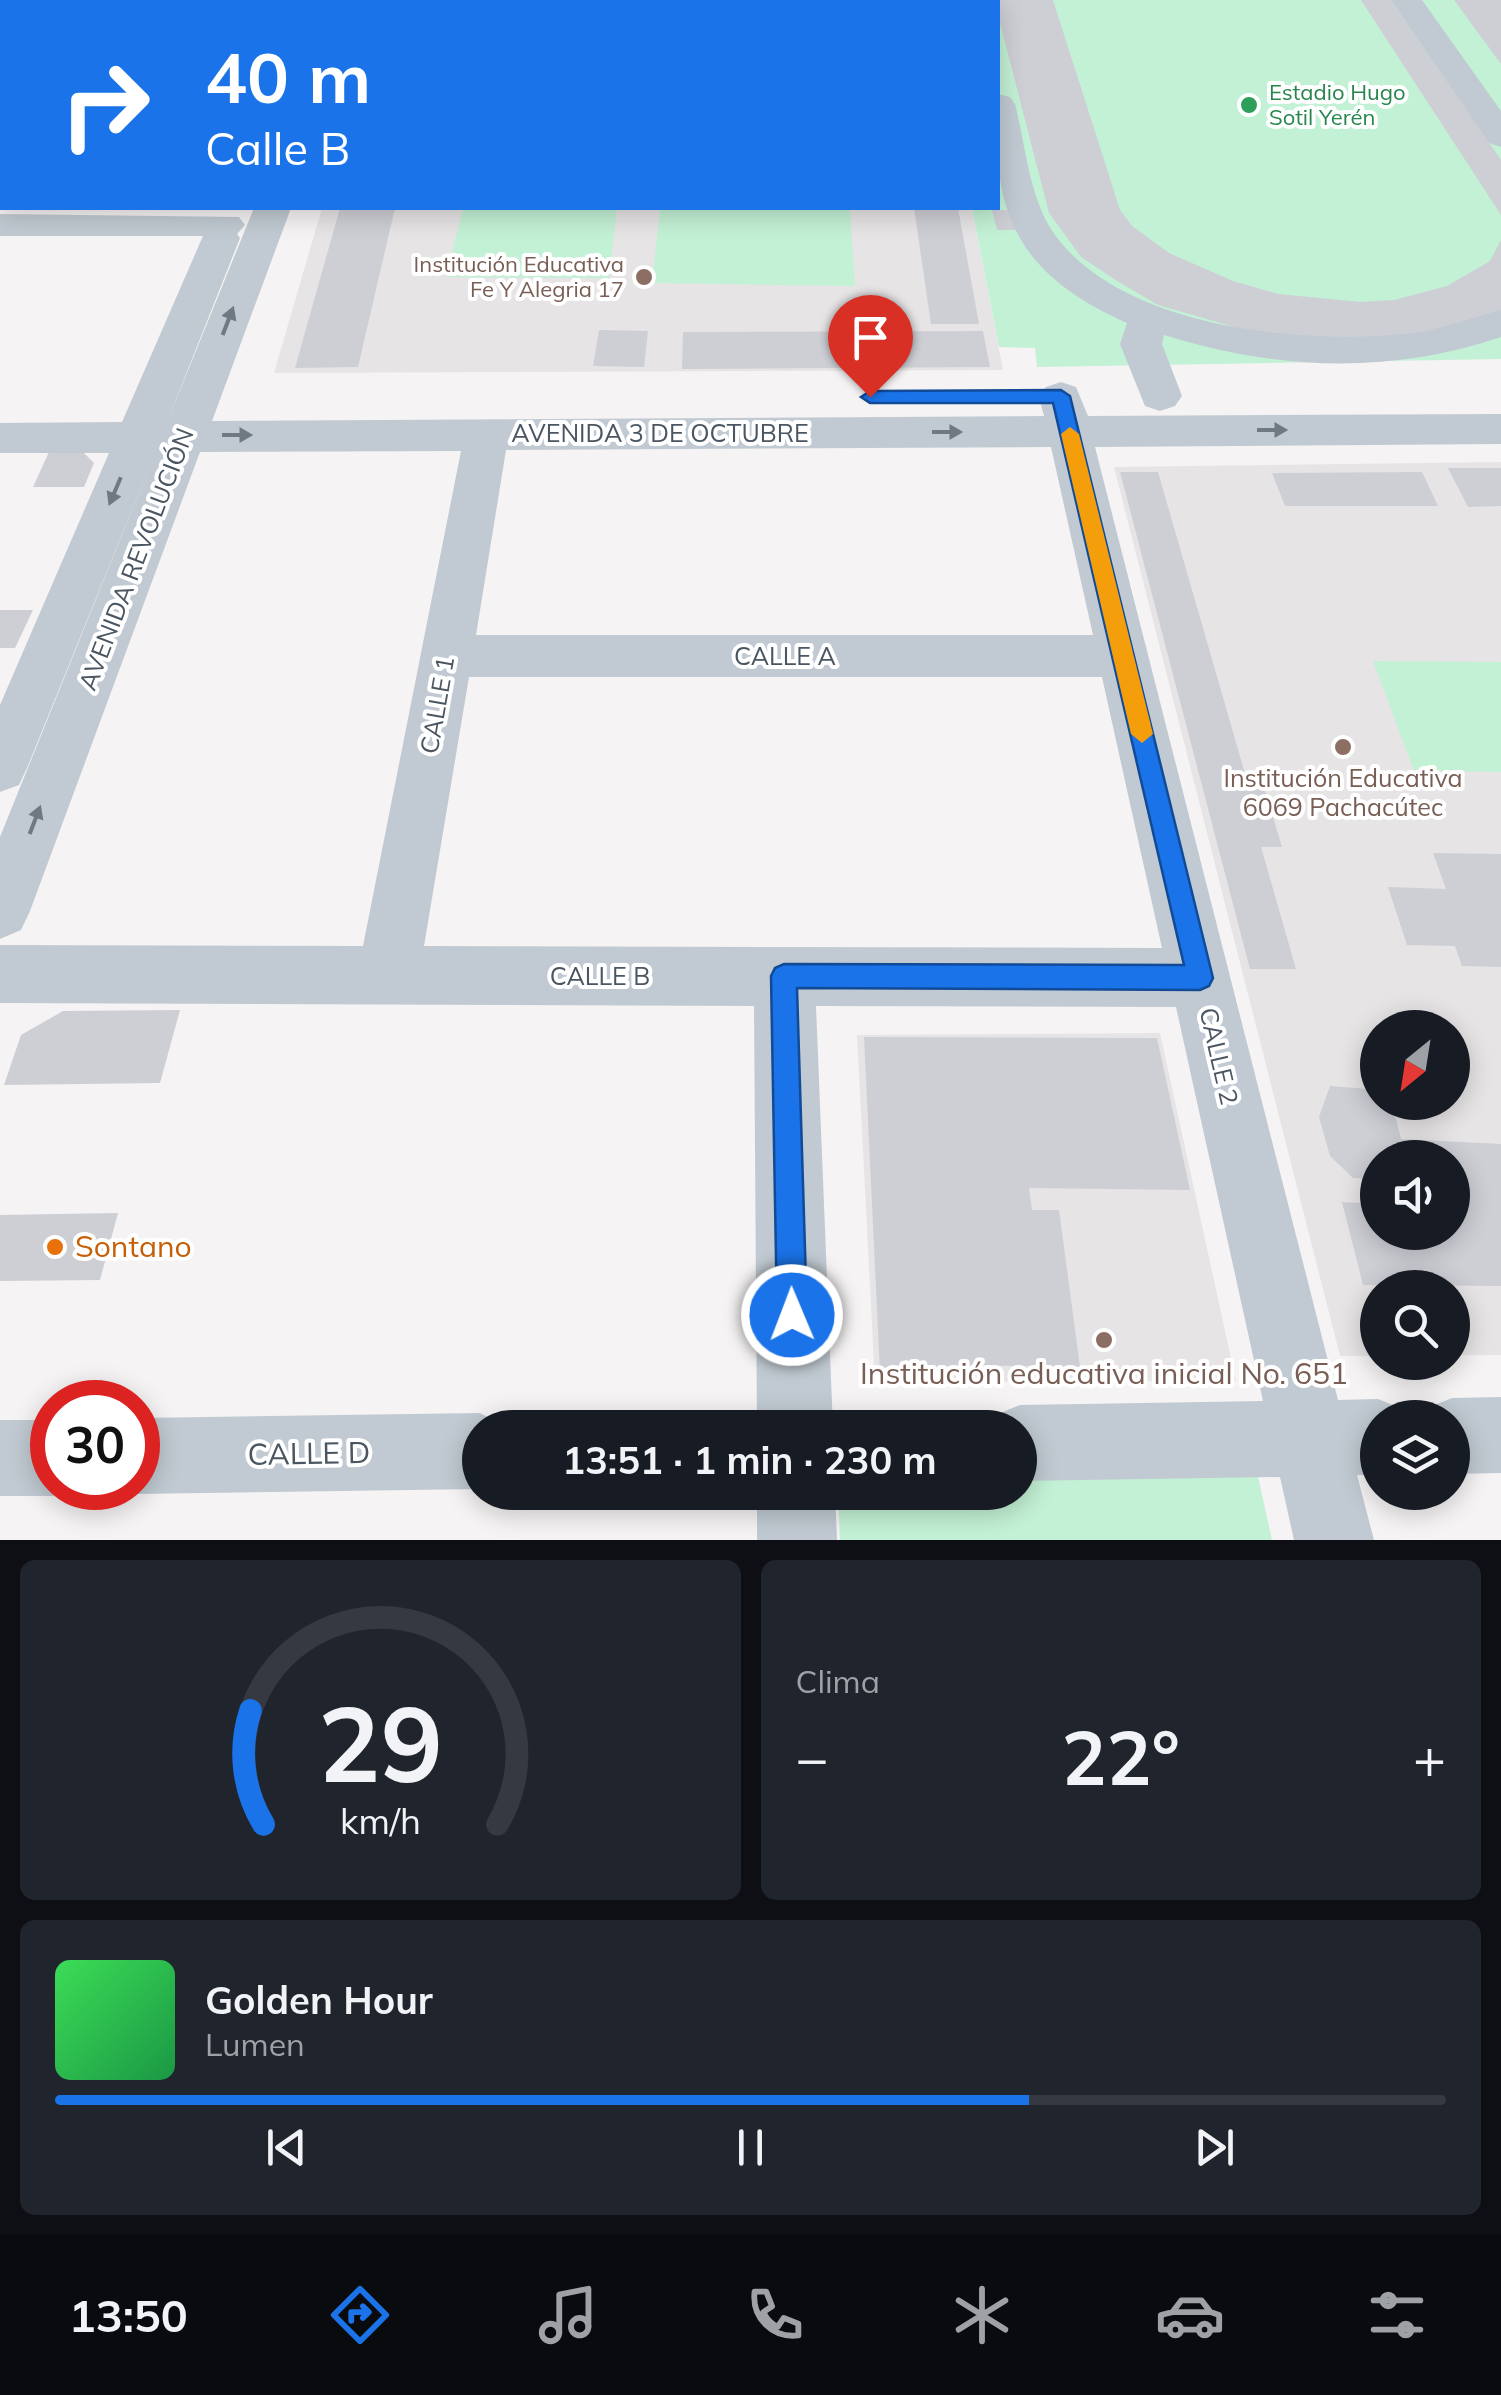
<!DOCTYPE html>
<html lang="es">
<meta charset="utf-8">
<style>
:root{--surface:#171b24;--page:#20242c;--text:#f1f3f6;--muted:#9ea1a6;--line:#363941;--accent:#1a73e8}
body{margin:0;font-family:Mulish,sans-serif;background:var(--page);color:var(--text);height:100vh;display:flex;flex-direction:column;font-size:38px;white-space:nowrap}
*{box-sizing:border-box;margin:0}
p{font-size:32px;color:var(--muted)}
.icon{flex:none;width:55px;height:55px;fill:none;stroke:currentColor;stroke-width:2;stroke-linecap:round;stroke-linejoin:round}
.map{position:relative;height:1540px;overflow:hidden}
.side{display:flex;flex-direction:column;gap:20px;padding:20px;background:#0d0f14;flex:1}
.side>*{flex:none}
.top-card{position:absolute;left:0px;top:0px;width:1000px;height:210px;box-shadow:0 5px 25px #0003;background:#1a73e8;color:#fff;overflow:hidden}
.needle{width:65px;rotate:210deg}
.buttons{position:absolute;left:1360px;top:1010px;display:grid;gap:20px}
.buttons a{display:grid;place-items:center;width:110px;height:110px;border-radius:50%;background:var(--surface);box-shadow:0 5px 25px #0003;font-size:50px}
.speed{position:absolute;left:30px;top:1380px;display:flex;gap:20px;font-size:50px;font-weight:700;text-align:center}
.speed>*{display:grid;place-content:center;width:130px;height:130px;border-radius:50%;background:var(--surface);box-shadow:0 5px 25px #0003;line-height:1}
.speed .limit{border:15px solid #d22;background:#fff;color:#111}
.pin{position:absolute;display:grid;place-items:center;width:85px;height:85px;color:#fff;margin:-102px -42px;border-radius:50% 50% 50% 0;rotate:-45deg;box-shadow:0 0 10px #0007}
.pin .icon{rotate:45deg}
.me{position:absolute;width:110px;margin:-55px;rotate:359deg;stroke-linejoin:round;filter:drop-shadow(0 0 8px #0008)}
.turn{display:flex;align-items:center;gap:35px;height:210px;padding:0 40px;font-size:45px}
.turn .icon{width:130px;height:130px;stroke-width:2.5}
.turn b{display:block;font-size:70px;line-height:85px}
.big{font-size:75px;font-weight:700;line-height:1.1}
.side .tile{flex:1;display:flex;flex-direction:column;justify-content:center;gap:15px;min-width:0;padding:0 35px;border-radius:15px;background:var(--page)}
.side .dial{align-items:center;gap:0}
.dial svg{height:260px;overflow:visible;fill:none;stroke:var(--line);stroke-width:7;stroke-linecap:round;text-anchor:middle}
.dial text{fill:var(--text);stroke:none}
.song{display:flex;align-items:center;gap:30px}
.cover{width:120px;height:120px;border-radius:15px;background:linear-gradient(135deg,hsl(130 70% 55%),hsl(140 70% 35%))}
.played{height:10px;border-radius:5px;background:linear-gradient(90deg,var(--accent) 70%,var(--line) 70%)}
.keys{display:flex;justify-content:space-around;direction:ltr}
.heat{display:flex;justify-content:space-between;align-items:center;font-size:55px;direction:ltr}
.side .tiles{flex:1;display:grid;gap:20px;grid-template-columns:1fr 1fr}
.tile:last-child{grid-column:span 2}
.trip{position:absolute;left:462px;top:1410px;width:575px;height:100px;border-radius:50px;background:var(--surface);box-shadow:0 5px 25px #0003;font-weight:700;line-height:100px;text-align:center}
.dock{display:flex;height:160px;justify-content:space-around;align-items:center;background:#090b0e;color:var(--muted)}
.dock .icon{width:70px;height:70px}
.dock .active{color:var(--accent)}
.dock b{font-size:45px;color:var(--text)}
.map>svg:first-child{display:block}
.education{fill:#e6e4e5;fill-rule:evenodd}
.green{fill:#c3f1d5}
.building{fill:#cdcfd5}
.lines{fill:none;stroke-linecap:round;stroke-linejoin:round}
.minor{fill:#c1cad2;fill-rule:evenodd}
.oneway{fill:#6e7983}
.route{fill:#1a73e8;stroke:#114b97;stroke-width:2.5}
.slow{fill:#f59e0b}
.leisure-dot{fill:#2e9e5b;stroke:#fff;stroke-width:4}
.education-dot{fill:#8d6e63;stroke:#fff;stroke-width:4}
.food-dot{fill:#e8710a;stroke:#fff;stroke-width:4}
.labels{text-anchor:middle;stroke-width:8;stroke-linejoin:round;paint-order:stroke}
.far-leisure-label{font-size:22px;fill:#27864d;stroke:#fff;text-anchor:start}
.far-education-label{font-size:22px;fill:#785e54;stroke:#fff;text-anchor:end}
.street-label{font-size:25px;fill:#4a5661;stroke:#fff}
.education-label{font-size:25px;fill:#785e54;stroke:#fff}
.near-food-label{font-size:30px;fill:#c56008;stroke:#fff;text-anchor:start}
.near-education-label{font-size:30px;fill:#785e54;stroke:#fff}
.near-street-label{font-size:30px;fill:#4a5661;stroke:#fff}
</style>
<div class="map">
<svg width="1501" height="1540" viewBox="0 0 1501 1540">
<rect width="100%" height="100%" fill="#f5f3f3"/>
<!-- education -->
<path class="education" d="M389 0H926V2H388Z
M322 208H972L1003 370 274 373Z
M1501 462V1355H1453L1452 1288H1378L1377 1356H1340L1114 467ZM1378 1028H1452V1102H1378ZM1378 1158H1452V1232H1378Z
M1160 1033 1236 1381 875 1382 857 1035Z"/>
<!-- green -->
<path class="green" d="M926 0H1501V359L1037 367 1035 348 999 347 972 208H998V2Z
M463 208H617L609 278 446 277Z
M660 208H850L855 286 652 283Z
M1373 661 1501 662V772L1414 771Z
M1257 1472 1272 1540H840L838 1493 1020 1492V1476Z"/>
<!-- building -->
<path class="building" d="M998 0H1053L1120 210 1132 226 1169 253 1233 281 1278 294 1361 302 1394 300 1447 286 1490 261 1501 240V310L1454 328 1372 340 1262 335 1158 305 1117 281 1081 257 1049 213 998 15Z
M1361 0H1391L1501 160V215Z
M1454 0H1501V64Z
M340 208H395L358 367 295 368Z
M914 208H958L979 324H931Z
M992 210H1010L1016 230H997Z
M599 330 648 331 644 367 593 366Z
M983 331 990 367 682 369 683 332Z
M49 452H83L94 463 84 487H33Z
M1448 468H1501V506L1468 507Z
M1120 472H1158L1248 784H1263L1282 847H1261L1296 969H1250Z
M1422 472 1438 506H1285L1272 473Z
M0 610H33L15 648H0Z
M1433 853 1501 854V967L1462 966 1455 946 1407 945 1388 887 1446 889Z
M180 1010 160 1083 4 1085 21 1035 63 1011Z
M864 1037 1157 1038 1190 1190 1029 1188 1032 1210H1059L1080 1367 966 1365V1372H880Z
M1330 1086 1369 1089 1396 1119 1401 1139 1501 1144V1286L1363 1285 1342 1202 1378 1204V1232H1452V1158H1378L1377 1194 1372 1179 1353 1178 1330 1156 1319 1117Z
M118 1213 100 1280 0 1281V1215Z"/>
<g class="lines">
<!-- minor -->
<path class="minor" d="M955 0H985V2H955Z
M1391 0H1422L1501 111V147L1489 143Z
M998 94 1010 97 1015 104C1025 143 1029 194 1051 229 1116 329 1306 346 1412 333 1443 329 1471 318 1501 310V337C1390 375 1275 370 1164 335L1162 344 1182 396 1175 406 1160 411 1145 406 1120 344 1127 323C1015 273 990 211 998 94Z
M254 208H291L212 421 1044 416 1039 397 1046 387 1061 382 1076 387 1088 416 1501 414V444L1095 447 1338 1400 1378 1399 1405 1410 1408 1418H1378V1475H1357L1374 1540H1294L1280 1477 1020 1481V1428H988L993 1416 1020 1405 1263 1401 1176 1007 816 1006 833 1428H757L754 1006 0 1003V945L363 946 461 451 200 452 30 911 21 930 0 939V837L155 453 27 768 19 785 0 792V705L109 453H0V423L122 422 203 236H0V214L239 217 245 225 237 234 240 238 167 422ZM1051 447 1093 635H476L506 450ZM469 677H1102L1162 948 424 946Z
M1501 1397V1473L1452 1474V1418H1422L1425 1409 1452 1398Z
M480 1413 508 1428H480V1489L138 1494 122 1488H138V1418Z
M0 1420H52V1488H73L52 1496H0Z
M757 1492H835L837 1540H757Z"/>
</g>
<!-- one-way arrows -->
<defs><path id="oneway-solid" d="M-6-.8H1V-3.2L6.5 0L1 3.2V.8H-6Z" transform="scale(2.5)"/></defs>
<g class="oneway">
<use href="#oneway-solid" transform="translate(228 321) rotate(-69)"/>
<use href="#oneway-solid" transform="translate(1272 430)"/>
<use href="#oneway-solid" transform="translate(947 432)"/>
<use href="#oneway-solid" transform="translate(237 435)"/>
<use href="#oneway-solid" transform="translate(115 491) rotate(113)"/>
<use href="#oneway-solid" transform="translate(35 820) rotate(-69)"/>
</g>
<!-- route -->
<path class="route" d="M1061 390 1070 396 1213 978 1209 986 1200 990 797 988 807 1315 802 1325 792 1330 781 1325 777 1315 771 976 775 968 784 964 1184 965 1053 403H870L861 397 870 391Z"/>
<!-- slow -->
<path class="slow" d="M1070 427 1079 434 1153 734 1142 743 1131 734 1061 434Z"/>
<!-- markers -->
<circle class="leisure-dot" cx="1249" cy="105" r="10"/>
<g class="education-dot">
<circle cx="644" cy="277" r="10"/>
<circle cx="1343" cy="747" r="10"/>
<circle cx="1104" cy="1340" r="10"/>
</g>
<circle class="food-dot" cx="55" cy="1247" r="10"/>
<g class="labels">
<!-- far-leisure labels -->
<g class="far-leisure-label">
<text x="1269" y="100">Estadio Hugo<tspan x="1269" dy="25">Sotil Yerén</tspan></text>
</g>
<!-- far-education labels -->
<g class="far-education-label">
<text x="624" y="272">Institución Educativa<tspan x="624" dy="25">Fe Y Alegria 17</tspan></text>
</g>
<!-- street labels -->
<g class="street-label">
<text x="660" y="442">AVENIDA 3 DE OCTUBRE</text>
<text transform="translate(136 559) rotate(-69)" y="9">AVENIDA REVOLUCIÓN</text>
<text x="785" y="665">CALLE A</text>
<text transform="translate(437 705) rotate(-80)" y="9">CALLE 1</text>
<text x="600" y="985">CALLE B</text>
<text transform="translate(1219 1056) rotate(77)" y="9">CALLE 2</text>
</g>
<!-- education labels -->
<g class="education-label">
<text x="1343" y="787">Institución Educativa<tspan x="1343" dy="29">6069 Pachacútec</tspan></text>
</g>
<!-- near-food labels -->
<g class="near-food-label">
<text x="75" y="1257">Sontano</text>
</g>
<!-- near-education labels -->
<g class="near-education-label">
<text x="1104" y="1384">Institución educativa inicial No. 651</text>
</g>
<!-- near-street labels -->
<g class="near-street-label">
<text transform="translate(309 1454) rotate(-1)" y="10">CALLE D</text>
</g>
</g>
</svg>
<div class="buttons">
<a><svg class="needle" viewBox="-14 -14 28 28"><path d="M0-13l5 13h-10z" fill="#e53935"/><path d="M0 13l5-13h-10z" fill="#9ea1a6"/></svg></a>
<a><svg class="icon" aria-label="sound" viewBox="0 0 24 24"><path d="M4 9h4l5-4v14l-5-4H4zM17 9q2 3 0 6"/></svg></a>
<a><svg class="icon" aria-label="search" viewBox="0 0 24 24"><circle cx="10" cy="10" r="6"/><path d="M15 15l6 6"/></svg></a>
<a><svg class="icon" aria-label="layers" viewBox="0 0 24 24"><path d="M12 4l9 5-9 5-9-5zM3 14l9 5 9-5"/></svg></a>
</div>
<div class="speed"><div class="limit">30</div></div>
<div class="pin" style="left:870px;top:397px;background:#d93025"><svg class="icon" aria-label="arrive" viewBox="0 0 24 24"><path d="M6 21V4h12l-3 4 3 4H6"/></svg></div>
<svg class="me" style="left:792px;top:1315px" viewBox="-20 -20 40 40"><circle r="17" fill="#1a73e8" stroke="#fff" stroke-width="3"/><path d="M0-11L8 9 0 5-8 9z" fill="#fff"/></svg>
<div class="trip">13:51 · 1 min · 230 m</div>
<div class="top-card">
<div class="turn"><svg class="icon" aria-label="right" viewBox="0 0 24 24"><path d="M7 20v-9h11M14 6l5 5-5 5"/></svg><div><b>40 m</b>Calle B</div></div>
</div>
</div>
<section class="side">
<div class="tiles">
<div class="tile dial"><svg viewBox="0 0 100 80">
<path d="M14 69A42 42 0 1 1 86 69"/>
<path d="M14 69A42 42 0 0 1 10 34" stroke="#1a73e8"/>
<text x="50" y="56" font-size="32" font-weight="700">29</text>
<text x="50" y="72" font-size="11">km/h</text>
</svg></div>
<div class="tile"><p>Clima</p>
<div class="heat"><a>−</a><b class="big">22°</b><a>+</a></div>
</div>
<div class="tile">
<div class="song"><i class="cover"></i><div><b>Golden Hour</b><p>Lumen</p></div></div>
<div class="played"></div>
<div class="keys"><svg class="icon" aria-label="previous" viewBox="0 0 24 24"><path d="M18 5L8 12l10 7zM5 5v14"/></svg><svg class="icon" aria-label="pause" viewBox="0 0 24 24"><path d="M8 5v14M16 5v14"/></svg><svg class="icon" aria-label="next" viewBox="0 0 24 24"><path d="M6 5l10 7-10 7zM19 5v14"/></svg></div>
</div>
</div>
</section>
<nav class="dock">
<b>13:50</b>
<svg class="icon active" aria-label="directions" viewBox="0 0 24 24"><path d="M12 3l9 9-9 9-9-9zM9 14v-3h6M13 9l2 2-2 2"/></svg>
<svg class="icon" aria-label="music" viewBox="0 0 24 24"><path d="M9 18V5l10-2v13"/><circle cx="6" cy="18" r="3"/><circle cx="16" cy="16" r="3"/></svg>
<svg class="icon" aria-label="phone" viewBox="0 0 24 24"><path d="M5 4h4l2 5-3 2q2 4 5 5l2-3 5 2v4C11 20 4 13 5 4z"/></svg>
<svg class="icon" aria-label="climate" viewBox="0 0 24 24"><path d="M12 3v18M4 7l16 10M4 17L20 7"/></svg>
<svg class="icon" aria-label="car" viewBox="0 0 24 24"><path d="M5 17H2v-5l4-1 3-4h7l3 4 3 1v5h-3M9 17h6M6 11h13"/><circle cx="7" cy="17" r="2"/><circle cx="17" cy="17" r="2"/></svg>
<svg class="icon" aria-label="filters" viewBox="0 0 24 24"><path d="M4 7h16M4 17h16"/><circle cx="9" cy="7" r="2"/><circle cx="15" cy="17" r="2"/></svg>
</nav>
